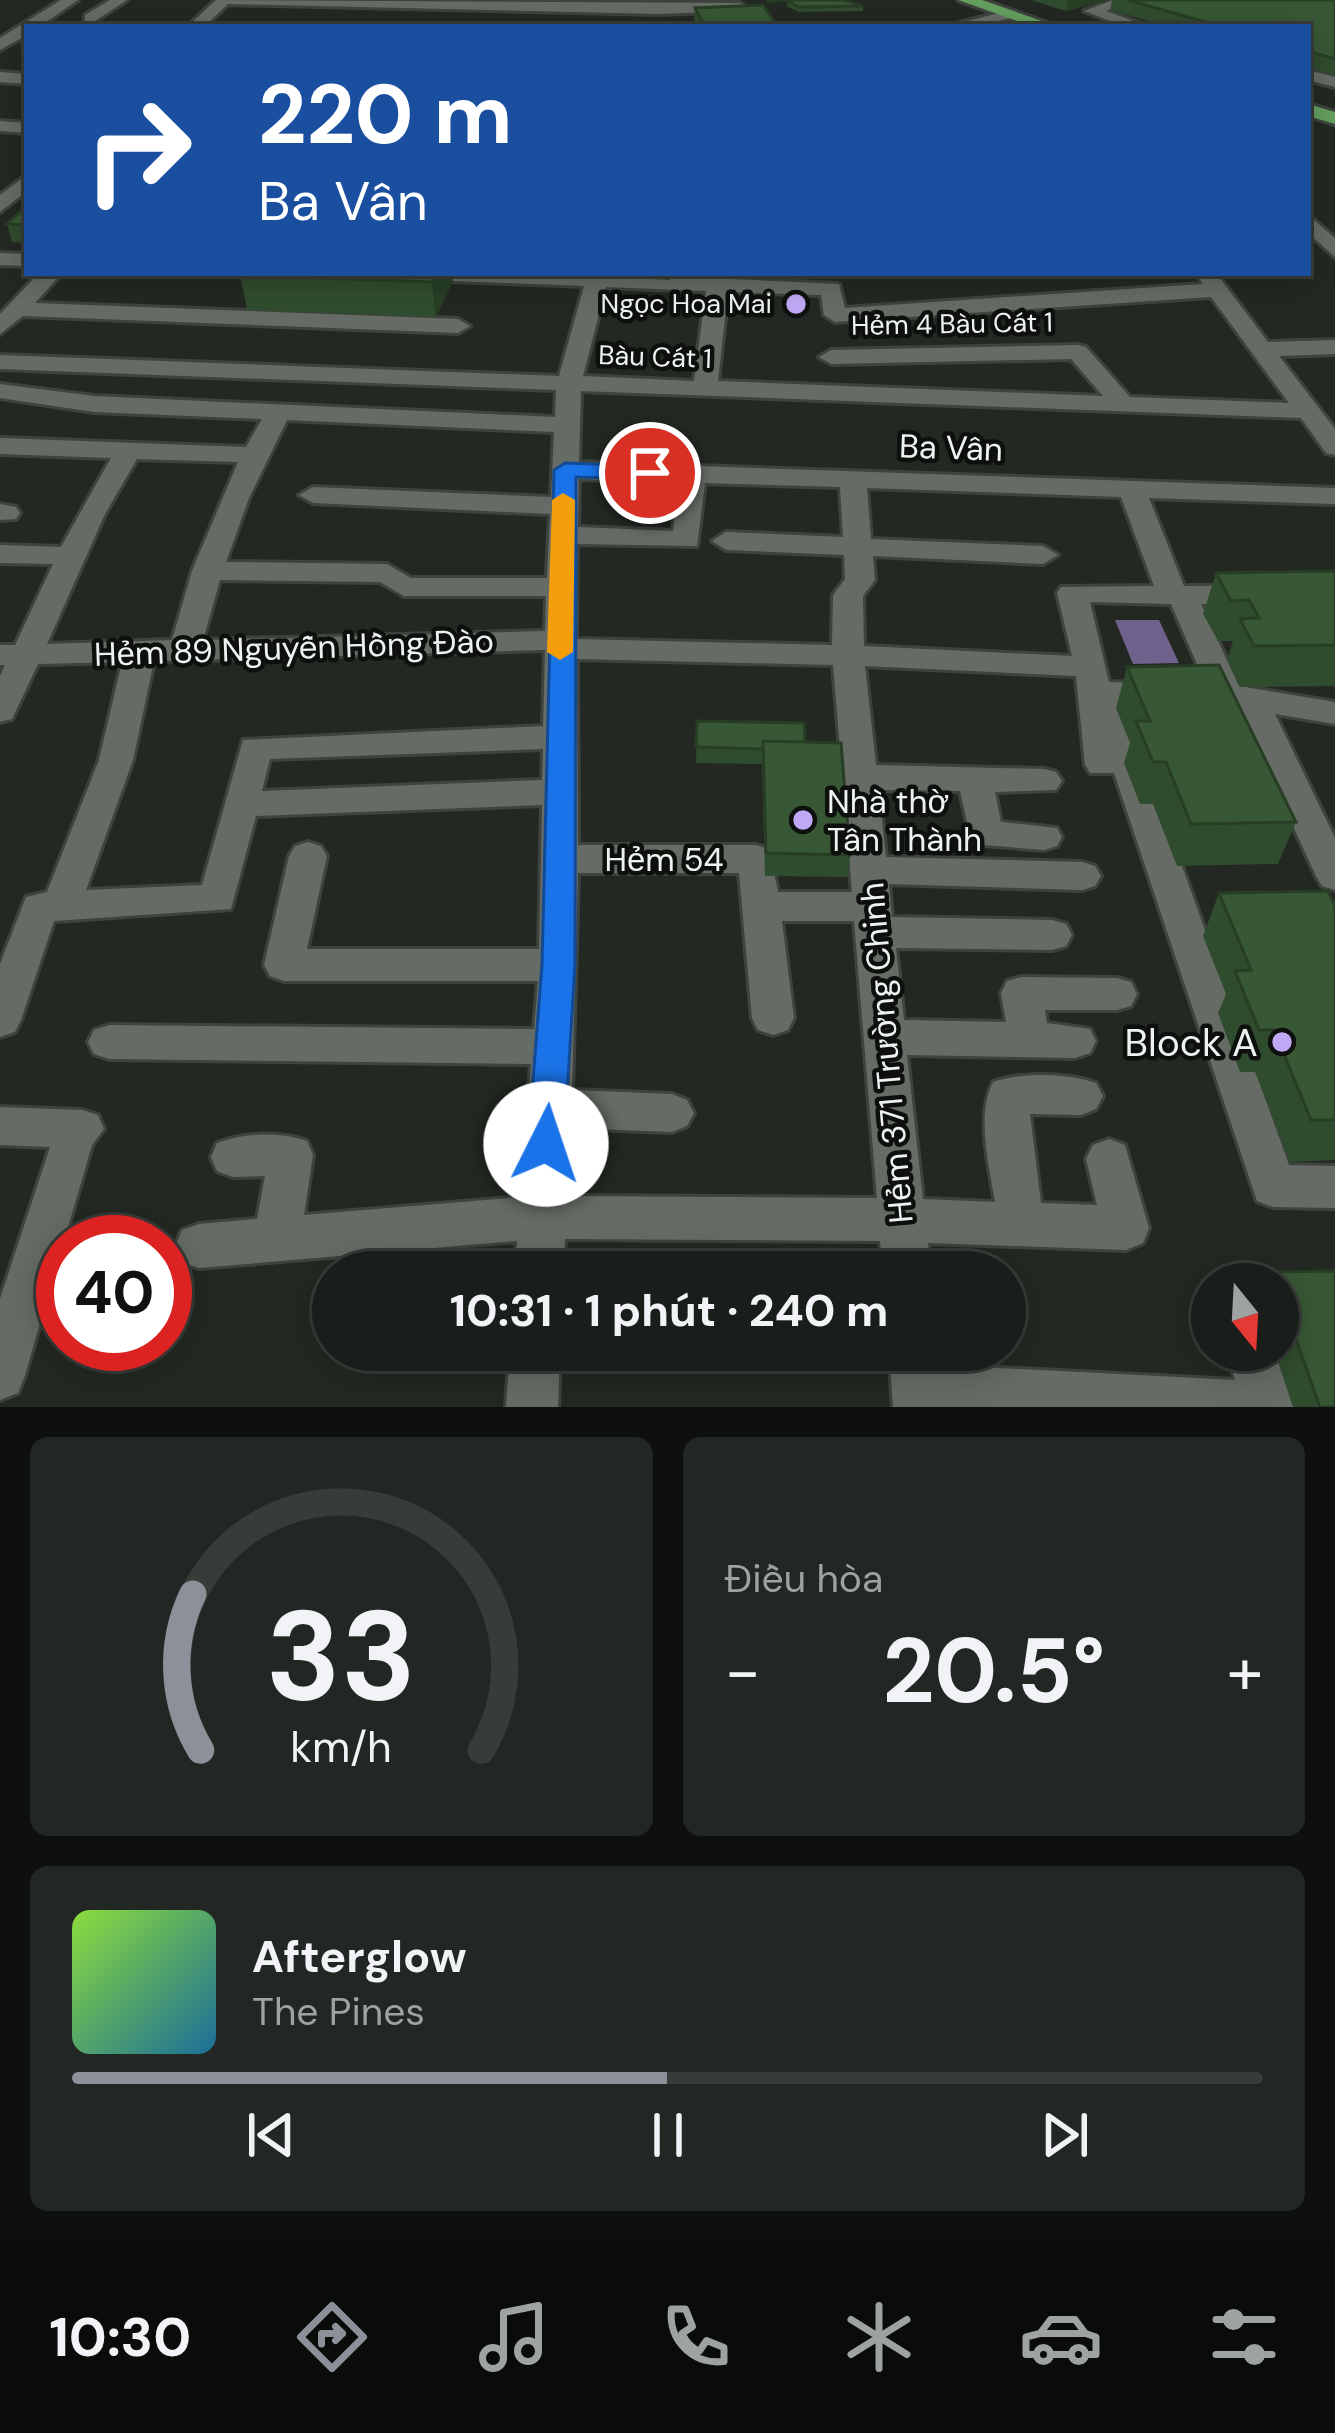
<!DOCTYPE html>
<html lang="vi">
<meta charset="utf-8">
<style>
:root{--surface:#1a1e1a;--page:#232723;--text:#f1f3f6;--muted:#9fa2a2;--line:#383c39;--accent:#8c9099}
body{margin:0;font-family:"DM Sans",sans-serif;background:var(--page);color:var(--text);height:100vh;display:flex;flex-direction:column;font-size:45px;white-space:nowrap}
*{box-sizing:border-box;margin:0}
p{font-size:39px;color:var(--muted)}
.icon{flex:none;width:66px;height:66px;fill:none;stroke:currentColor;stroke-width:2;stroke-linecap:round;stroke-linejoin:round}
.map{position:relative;height:1407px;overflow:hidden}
.details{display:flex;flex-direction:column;gap:30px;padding:30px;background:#0e100e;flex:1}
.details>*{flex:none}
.banner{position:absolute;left:24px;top:24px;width:1287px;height:252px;border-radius:0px;box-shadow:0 6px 30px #0003,0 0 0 3px var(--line);background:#1a4fa0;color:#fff;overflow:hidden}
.needle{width:78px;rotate:162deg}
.tools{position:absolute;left:1191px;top:1263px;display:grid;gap:24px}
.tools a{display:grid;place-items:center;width:108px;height:108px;border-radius:50%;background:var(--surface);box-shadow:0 6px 30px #0003,0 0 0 3px var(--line);font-size:60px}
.speed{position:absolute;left:36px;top:1215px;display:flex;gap:24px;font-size:60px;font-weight:700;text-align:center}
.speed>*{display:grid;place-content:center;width:156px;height:156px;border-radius:50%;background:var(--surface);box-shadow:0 6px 30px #0003,0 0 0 3px var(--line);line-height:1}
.speed .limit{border:18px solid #d22;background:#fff;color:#111}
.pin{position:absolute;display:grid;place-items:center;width:102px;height:102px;color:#fff;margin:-51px;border:6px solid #fff;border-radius:50%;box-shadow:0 3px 12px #0007}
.me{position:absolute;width:132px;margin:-66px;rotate:4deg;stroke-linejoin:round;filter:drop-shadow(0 0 9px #0008)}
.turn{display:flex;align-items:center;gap:42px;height:252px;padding:0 36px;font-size:54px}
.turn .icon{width:156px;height:156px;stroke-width:2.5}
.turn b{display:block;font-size:84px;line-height:102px}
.big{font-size:90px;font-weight:700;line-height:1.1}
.details .card{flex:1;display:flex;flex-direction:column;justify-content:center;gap:18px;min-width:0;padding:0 42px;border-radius:18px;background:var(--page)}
.details .dial{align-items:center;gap:0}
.dial svg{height:312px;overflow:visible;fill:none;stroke:var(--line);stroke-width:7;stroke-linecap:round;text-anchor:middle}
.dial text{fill:var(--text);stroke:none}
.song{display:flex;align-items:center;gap:36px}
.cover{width:144px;height:144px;border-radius:18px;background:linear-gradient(135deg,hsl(90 70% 55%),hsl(200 70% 35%))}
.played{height:12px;border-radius:6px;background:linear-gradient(90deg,var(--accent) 50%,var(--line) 50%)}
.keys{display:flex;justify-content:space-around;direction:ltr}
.heat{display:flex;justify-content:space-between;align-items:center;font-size:66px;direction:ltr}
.details .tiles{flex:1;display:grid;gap:30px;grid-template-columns:1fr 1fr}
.card:last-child{grid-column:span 2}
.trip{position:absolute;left:312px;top:1251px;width:714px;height:120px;border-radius:60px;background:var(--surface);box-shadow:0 6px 30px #0003,0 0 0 3px var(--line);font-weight:700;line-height:120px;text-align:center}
.menu{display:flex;height:192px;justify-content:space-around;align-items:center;background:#0a0c0a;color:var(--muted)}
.menu .icon{width:84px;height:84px}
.menu .on{color:var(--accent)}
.menu b{font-size:54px;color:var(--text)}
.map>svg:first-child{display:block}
.water{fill:#6e618c}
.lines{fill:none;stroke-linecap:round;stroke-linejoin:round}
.minor-casing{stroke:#3e433e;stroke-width:6}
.major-casing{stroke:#3e433e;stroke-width:6}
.minor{fill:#666c65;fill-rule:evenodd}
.major{fill:#649f5e;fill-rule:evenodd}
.wall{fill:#304c2e}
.shaded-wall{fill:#273e25}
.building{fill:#385835;stroke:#273e25;stroke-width:3}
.route{fill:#1a73e8;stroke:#114b97;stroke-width:3}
.slow{fill:#f59e0b}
.poi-dot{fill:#c0a8f4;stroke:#0e100e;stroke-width:4.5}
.labels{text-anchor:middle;stroke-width:9;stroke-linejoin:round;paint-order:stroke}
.far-poi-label{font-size:27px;fill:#eff3ef;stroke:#0e100e;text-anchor:end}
.far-street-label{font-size:27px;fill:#eff3ef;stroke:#0e100e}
.street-label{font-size:33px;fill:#eff3ef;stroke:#0e100e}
.poi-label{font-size:33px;fill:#eff3ef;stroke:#0e100e;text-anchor:start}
.near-poi-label{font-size:39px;fill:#eff3ef;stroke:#0e100e;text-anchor:end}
</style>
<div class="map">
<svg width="1335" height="1407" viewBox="0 0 1335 1407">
<rect width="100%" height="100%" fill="#232822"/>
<!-- water -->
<path class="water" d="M1115 620H1159L1179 663 1133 664Z"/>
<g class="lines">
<defs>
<path id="minor" d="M61 0H78L39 27H27V35L0 50V38Z
M110 0H127L95 21H85V15Z
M216 0 740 3 747 7 740 11 658 14 228 4 204 27H187Z
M1113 0H1135L1106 11 1150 27H1126L1084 11Z
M1010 10 1015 17 972 27H944Z
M1308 70 1335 77V87L1308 80Z
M0 72 27 74V84L0 82Z
M0 121 27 123V133L0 131Z
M27 175V191L0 212V195Z
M1308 215 1335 238V257L1308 233Z
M0 253 27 254V266L0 265Z
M39 273H62L35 303 458 319 470 326 458 333 23 316 0 334V314Z
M390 273 708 278V273H730L729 279 839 284 845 308 1202 284 1198 273H1216L1268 342 1335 340V354L1279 356 1335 429V455L1326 453 1301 418 581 391 579 462 1335 488V504L1149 498 1184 586 1335 585V603L1201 604 1239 686 1335 702V724L1275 714 1335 838V890L1322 886 1316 876 1238 707 1124 704 1289 1165 1335 1166V1208L1273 1207 1257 1201 1114 773H1090L1085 765 1076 676 865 666 876 765 1044 769 1056 772 1062 781 1056 790 995 792 1001 822 1057 828 1062 837 1057 846 1044 850 972 844 960 791 879 790 886 857 1082 862 1095 866 1101 876 1095 886 1082 890 889 884 892 917 1052 920 1066 924 1072 935 1066 946 1052 950 896 948 904 1020 1006 1022 1001 993 1007 981 1021 977 1117 978 1131 982 1137 994 1131 1006 1117 1010H1045L1047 1023 1090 1029 1096 1041 1090 1053 1075 1058 907 1055 923 1199 995 1202C989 1165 976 1116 993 1082 1021 1072 1068 1073 1096 1083L1103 1096 1096 1109 1081 1115 1030 1114 1041 1203 1097 1205 1086 1159 1093 1145 1109 1139 1125 1145 1149 1228 1143 1243 1126 1250 928 1243 931 1272H883L880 1241 565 1239 563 1272H515L517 1241 199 1268 182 1262 175 1246 182 1230 199 1224 257 1219 265 1176 233 1177 217 1171 211 1157 217 1143C244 1133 280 1131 307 1141L313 1155 304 1215 521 1197 531 1064 109 1059 94 1054 88 1042 94 1030 109 1025 534 1029 538 981H284L270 976 264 965 289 856 295 846 308 842 321 846 327 856 307 949H539L542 805 256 816 231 909 54 921 21 1020 15 1032 0 1037V964L26 897 47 892 99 760 122 662 38 664 12 719 0 722V676L5 665H0V645H15L53 564 0 563V545L61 547 111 458 0 454V438L246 447 262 419 94 412 0 398V384L94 396 555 417 556 390 0 369V355L559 376 584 286 401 279ZM606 287 706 291 694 381 583 376ZM728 292 821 295 824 315 835 322 1211 297 1289 403 1130 397 1086 347 1078 345 831 350 819 357 831 364 1071 359 1103 396 718 381ZM287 420 554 432 551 497 313 487 299 495 313 503 550 514 547 578H411L387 564 226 562 249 498ZM137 459 238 462 192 571 172 640 47 644 105 514ZM579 479 678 482 673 531 578 527ZM705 483 840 487 843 537 726 532 712 541 726 550 844 555 845 579 833 595 832 645 576 639 577 544 697 546ZM867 488 1121 497 1154 586 1061 587 1057 593 1072 656 864 646 863 596 875 580 873 556 1043 564 1058 555 1043 546 871 539ZM220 580 380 582 404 596H546L545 631 203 640ZM1090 602 1171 604 1206 685 1109 682ZM545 650 543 726 243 740 202 885 86 890 133 760 154 661ZM577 659 833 665 852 892H778L769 849 756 845H578ZM543 749 542 780 262 791 270 759ZM578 873H739L752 1018 758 1030 773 1035 788 1030 794 1018 782 921H854L877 1198 567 1196 570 1128 672 1132 687 1126 694 1113 687 1100 672 1094 572 1090Z
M0 504 16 507 20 513 16 519 0 520Z
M0 1107 82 1110 98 1115 104 1129 92 1145 25 1375 18 1393 0 1400V1299L50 1147 0 1145Z
M510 1350H560L558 1407H506Z
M889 1350H939L941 1365 1235 1380 1226 1350H1276L1294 1407H893Z"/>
<path id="major" d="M958 0H982L1059 27H1034Z
M1308 104 1335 112V124L1308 116Z"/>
</defs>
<!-- minor casing -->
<use href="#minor" class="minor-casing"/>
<!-- major casing -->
<use href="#major" class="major-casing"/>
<!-- minor -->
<use href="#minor" class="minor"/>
<!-- major -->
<use href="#major" class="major"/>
</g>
<!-- wall -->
<path class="wall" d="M1031 0H1110L1066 11Z
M1112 0H1335V75L1308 68V27H1169L1110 10Z
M787 1 863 6V11L799 12 787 6Z
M695 8 778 27H697L694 22Z
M27 205V247L26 243 12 242 7 224Z
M626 273H671L670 280 626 278Z
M240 275 453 281 436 317 247 310Z
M1335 571V686L1240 687 1227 660 1233 641H1218L1203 614 1216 573Z
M1127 667 1296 822 1278 864 1177 866 1153 804H1140L1124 763 1130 743 1116 708Z
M697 721 805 742 850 855 848 877 765 876 762 764 696 763Z
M1219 893 1335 906V1160L1290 1162 1255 1072H1240L1218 1013 1226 994 1203 936Z
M1335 1271V1407H1293L1274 1350H1278V1284H1266L1272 1272Z"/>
<!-- shaded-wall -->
<path class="shaded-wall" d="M767 0H793L767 4Z
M1068 0H1110L1066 11Z
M437 273H452L453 281 436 317 432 282Z"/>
<!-- building -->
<path class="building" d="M794 0H844L863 6 799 7 787 1Z
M1128 0H1335V59L1308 51V27H1223Z
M763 5 778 27H705L695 8Z
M478 25 557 27H477Z
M27 205V225L7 224Z
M241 273H437L432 282 240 275Z
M1335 571V645L1254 646 1240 619 1259 618 1249 600 1231 601 1216 573Z
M1219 665 1296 822 1191 824 1166 762H1153L1136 721H1150L1127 667Z
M697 721 804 723 805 742 763 741V749L696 747Z
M763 741 841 743 850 855 766 853Z
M1328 891 1335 906V1120H1311L1274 1030H1259L1235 971 1251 970 1219 893Z
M1335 1271V1407H1320L1272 1272Z"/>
<!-- route -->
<path class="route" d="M565 463 650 466 661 473 650 479 576 477 575 965 564 1144 559 1156 546 1161 533 1156 528 1144 542 965 554 470Z"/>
<!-- slow -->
<path class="slow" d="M563 493 575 500 573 652 560 660 547 652 552 500Z"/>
<!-- markers -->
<g class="poi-dot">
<circle cx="796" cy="304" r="12"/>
<circle cx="803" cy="820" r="12"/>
<circle cx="1282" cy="1042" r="12"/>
</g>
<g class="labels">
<!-- far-poi labels -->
<g class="far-poi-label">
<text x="772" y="313">Ngọc Hoa Mai</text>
</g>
<!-- far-street labels -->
<g class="far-street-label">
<text transform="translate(952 324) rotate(-1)" y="9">Hẻm 4 Bàu Cát 1</text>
<text transform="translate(655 357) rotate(2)" y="9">Bàu Cát 1</text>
</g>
<!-- street labels -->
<g class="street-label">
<text transform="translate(951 447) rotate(2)" y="12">Ba Vân</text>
<text transform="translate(294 647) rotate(-2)" y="12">Hẻm 89 Nguyễn Hồng Đào</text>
<text x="664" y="871">Hẻm 54</text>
<text transform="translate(886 1053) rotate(-95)" y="12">Hẻm 371 Trường Chinh</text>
</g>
<!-- poi labels -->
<g class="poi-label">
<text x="827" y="813">Nhà thờ<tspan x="827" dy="38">Tân Thành</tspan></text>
</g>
<!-- near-poi labels -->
<g class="near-poi-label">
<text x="1258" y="1056">Block A</text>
</g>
</g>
</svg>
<div class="tools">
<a><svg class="needle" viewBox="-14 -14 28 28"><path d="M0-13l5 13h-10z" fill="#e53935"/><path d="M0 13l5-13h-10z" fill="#9fa2a2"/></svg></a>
</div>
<div class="speed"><div class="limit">40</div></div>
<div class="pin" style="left:650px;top:473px;background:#d93025"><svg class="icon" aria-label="arrive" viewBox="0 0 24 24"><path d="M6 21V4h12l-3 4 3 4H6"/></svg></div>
<svg class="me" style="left:546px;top:1144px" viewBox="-20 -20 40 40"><circle r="19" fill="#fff"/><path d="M0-13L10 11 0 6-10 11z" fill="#1a73e8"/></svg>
<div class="trip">10:31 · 1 phút · 240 m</div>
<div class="banner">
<div class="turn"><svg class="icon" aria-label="right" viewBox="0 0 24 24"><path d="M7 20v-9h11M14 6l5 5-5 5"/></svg><div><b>220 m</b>Ba Vân</div></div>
</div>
</div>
<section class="details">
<div class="tiles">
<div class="card dial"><svg viewBox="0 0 100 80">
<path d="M14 69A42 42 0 1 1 86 69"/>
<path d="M14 69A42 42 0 0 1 12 29" stroke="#8c9099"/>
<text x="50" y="56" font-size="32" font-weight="700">33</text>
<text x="50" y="72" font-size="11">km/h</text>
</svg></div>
<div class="card"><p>Điều hòa</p>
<div class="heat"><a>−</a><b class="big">20.5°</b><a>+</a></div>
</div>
<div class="card">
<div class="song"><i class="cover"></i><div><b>Afterglow</b><p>The Pines</p></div></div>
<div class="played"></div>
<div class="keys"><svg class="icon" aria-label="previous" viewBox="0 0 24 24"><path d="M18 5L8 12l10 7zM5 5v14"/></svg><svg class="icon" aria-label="pause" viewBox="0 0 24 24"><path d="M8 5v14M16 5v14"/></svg><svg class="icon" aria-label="next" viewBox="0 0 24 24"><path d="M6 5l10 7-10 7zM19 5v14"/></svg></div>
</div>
</div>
</section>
<nav class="menu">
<b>10:30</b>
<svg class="icon on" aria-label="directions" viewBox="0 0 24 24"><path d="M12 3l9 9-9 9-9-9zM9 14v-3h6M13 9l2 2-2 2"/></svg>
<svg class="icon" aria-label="music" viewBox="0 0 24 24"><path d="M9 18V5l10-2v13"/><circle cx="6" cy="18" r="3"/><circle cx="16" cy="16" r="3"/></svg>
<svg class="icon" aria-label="phone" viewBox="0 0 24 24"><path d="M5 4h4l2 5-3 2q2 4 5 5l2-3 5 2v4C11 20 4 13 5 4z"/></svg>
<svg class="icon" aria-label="climate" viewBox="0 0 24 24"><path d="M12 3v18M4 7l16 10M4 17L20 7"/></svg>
<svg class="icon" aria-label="car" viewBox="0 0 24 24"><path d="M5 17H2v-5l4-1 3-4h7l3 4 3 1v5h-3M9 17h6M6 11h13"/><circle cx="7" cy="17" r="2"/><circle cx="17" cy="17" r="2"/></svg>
<svg class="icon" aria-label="filters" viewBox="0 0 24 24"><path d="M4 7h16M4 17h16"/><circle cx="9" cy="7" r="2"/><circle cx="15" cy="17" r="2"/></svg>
</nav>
